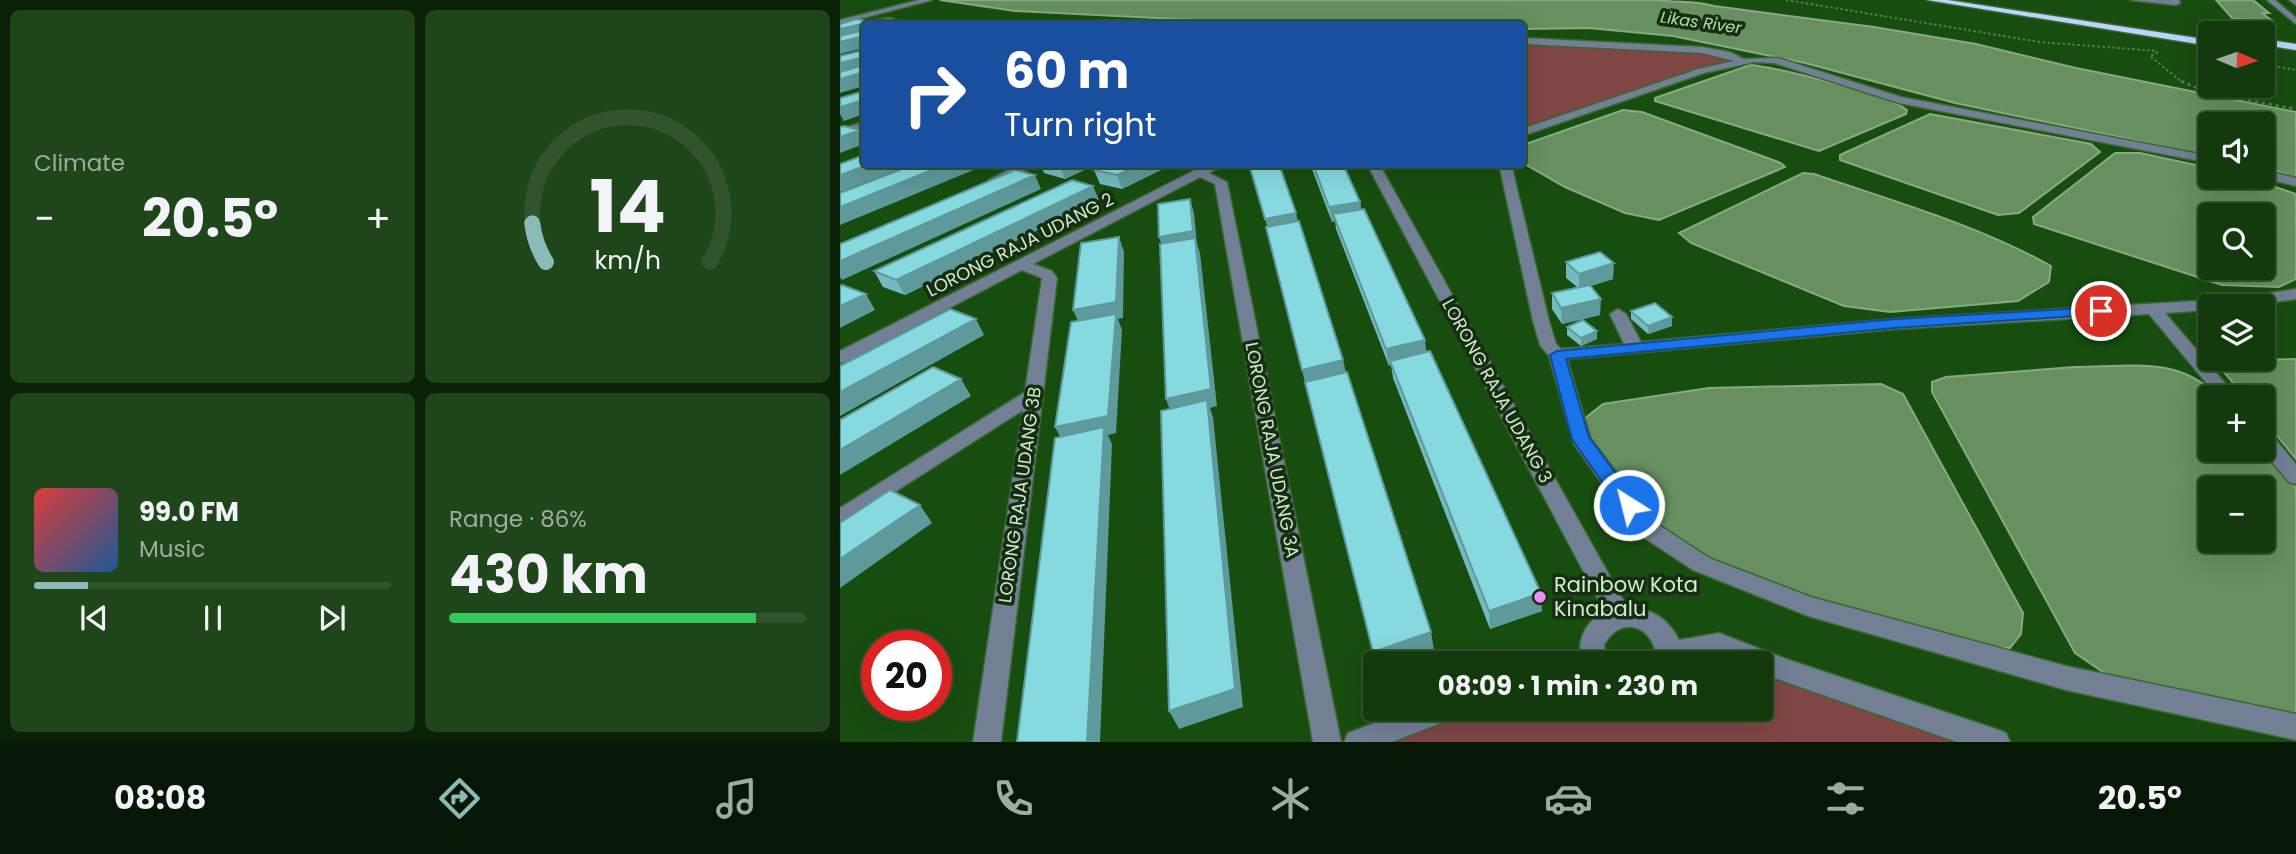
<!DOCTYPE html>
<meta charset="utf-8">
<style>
:root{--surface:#123a0c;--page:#1f451a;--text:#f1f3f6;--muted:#9cad9d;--line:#31542d;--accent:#8bbbb9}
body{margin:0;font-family:Poppins,sans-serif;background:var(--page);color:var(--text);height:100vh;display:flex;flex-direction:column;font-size:26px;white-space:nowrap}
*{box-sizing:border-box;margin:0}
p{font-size:23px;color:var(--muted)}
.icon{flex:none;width:38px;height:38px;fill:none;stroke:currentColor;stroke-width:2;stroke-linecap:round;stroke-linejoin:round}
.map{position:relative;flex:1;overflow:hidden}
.details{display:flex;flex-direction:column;gap:10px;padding:10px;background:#0a2007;width:840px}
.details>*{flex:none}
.guide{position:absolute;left:21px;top:21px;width:665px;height:147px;border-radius:7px;box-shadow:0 7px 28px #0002,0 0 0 2px var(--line);background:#1a4fa0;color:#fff;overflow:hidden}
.needle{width:46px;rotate:92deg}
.buttons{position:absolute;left:1358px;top:21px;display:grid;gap:14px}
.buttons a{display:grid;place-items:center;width:77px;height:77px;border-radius:7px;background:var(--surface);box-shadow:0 7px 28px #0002,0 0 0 2px var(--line);font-size:35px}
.speed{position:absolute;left:21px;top:630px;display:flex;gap:14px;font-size:35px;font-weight:700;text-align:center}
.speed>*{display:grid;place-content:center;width:91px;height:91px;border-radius:50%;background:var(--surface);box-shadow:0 7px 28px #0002,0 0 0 2px var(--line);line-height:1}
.speed .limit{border:10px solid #d22;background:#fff;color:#111}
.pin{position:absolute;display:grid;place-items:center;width:60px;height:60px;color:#fff;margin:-30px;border:4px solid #fff;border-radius:50%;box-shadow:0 2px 7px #0007}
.me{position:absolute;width:77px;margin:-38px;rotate:324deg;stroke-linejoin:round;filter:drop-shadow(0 0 5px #0008)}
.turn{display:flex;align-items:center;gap:24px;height:147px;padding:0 28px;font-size:32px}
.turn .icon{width:91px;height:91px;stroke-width:2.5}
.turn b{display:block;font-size:49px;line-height:60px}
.big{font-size:52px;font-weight:700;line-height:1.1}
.details .widget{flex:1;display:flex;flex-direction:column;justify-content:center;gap:10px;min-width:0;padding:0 24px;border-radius:10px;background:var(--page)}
.details .dial{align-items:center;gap:0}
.dial svg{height:182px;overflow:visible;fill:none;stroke:var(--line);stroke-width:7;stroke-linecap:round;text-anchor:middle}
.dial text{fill:var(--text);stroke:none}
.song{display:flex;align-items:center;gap:21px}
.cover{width:84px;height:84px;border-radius:10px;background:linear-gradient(135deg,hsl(0 70% 55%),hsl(210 70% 35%))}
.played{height:7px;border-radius:4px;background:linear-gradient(90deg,var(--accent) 15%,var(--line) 15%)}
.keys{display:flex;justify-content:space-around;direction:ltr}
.heat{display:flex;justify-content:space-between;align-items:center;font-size:38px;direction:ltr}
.charge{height:10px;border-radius:5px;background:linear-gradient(90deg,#34c759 86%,var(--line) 0)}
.details .tiles{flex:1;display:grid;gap:10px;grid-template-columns:repeat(2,1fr)}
.trip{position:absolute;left:523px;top:651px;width:410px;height:70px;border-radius:7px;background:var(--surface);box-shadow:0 7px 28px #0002,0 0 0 2px var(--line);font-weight:700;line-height:70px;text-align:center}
.dock{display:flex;height:112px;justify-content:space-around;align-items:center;background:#071705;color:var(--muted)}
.dock .icon{width:49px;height:49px}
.dock .active{color:var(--accent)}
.dock b{font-size:32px;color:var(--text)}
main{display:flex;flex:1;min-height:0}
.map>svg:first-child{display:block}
.green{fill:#804646}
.water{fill:#678f60;stroke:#86ab80;stroke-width:2;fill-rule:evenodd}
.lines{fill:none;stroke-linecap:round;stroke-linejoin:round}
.minor-casing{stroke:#396931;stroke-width:3}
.highway-casing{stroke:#396931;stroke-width:3}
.path-far1{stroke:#53804c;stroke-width:2;stroke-dasharray:2.5 2.5;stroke-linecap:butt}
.path{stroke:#53804c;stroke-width:2.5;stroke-dasharray:3.5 3.5;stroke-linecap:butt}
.minor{fill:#727f95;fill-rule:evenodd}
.highway{fill:#bbd4fe;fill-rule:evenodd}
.wall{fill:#73bbc0}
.shaded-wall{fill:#5e999c}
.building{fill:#86dadf;stroke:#5e999c;stroke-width:2}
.route{fill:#1a73e8;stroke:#114b97;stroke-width:2}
.poi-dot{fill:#eb8dfc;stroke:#172d13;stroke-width:2.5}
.labels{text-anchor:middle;stroke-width:7;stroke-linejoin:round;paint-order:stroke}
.far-water-label{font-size:16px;font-style:italic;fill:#a7e39e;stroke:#172d13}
.street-label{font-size:18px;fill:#cfebca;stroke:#172d13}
.near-poi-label{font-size:21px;fill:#cfebca;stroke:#172d13;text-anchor:start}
</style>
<main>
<section class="details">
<div class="tiles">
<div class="widget"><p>Climate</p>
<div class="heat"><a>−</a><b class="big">20.5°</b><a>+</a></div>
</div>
<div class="widget dial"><svg viewBox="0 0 100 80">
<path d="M14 69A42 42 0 1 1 86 69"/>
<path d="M14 69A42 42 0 0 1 8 52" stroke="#8bbbb9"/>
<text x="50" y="56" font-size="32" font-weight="700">14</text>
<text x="50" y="72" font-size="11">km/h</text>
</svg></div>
<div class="widget">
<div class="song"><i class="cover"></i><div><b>99.0 FM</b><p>Music</p></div></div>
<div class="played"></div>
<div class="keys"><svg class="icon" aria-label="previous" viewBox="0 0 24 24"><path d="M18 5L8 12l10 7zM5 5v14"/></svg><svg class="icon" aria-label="pause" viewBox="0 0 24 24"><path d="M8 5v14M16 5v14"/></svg><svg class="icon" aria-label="next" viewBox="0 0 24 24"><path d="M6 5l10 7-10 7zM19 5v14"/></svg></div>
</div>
<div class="widget"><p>Range · 86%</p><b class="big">430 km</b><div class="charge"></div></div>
</div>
</section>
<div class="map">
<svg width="1456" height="742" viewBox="0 0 1456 742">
<rect width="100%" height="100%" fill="#184d10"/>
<!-- green -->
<path class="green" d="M683 41 862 50 902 61 861 71 683 133Z
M879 644 1156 742H518L605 709H920V663H829L831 653Z"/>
<!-- water -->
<path class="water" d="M100 0H818C838 3 855 0 874 6L1034 27 1136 44 1236 68 1456 112V178L1423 166V124H1370V156L1115 103 965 63 833 36 749 28 683 29 682 24H435L175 11Z
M1376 0H1413L1429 13H1422L1431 20 1393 19Z
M910 65C936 67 1049 95 1067 110L1066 114 979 151 815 101V98Z
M783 110 802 112 941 163 945 167 819 220 785 213 725 187 683 163V145Z
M1090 114 1251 144 1260 152 1179 213 1158 215 1000 160V155Z
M1275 153H1300L1370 168V177H1406L1456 194V279L1439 287 1382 285 1194 224 1193 217ZM1370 215H1423V268H1370Z
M963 173 974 174C1053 201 1138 225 1211 266L1209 282 1178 301 1050 312 1004 306 851 243 839 233Z
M1456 359V459L1423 419V397H1405L1383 371 1405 360Z
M1235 367C1287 367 1340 355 1378 397H1370V450L1423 448 1456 485V720L1269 676 1235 653 1092 392V382L1106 377ZM1370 488H1423V541H1370Z
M1041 384 1063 394 1183 613 1181 634 1170 648 1136 647 965 598 863 560 811 525 745 434 744 419 763 404 869 388Z"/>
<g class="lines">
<defs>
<path id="minor" d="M79 0H92L0 24V20Z
M1290 0H1339L1340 3 1336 5Z
M1427 0H1435L1456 18V24Z
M1449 0H1456V5Z
M50 18 72 24 27 21Z
M682 38 862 47 890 52 904 59 938 58 1061 97 1370 156V163L1059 103 934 63 914 62 864 73 682 136V129L858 69 894 61 862 53 682 44Z
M24 122V128L0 136V129Z
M180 164H197L159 183 149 180Z
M367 164H383L369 173 387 182 501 742H473L375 184 360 177 193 264 212 271 217 278 161 742H133L183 410 0 527V508L185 392 202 278 182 270 6 362 0 363V351Z
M527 164H539L787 607C811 608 829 619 839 640L879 633 949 660 1156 729 1166 733 1170 742H1117L937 679 920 672V663H898L878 655 842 663H816C818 629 783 611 764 645L768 663H710L714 655 723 652 741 654C737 638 749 618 765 612Z
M659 164H671L709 321 716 344 721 349 784 344 770 314 778 309 786 314 801 342 1055 319 1390 299 1456 289V299L1406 306H1370V310L1325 313 1397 397H1378L1309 314 1055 329 727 359 750 438 813 521 869 558 971 597 1226 666 1456 714V740L1226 690 968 616 853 570 797 533 734 444 709 356 700 345 693 321Z
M1423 170 1456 178V186L1419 177H1423Z
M1423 432 1430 433 1456 464V484L1449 482 1422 450Z
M572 709H618L614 718 552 742H504L508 733Z"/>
<path id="highway" d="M1087 0H1108L1370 40V46Z
M1423 39 1456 44V50L1423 45Z"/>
</defs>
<!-- minor casing -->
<use href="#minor" class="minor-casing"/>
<!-- highway casing -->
<use href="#highway" class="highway-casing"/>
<!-- path-far1 -->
<path class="path-far1" d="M946 0 1200 42 1317 51
M1318 52 1310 56 1343 83
M1423 64 1456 70"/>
<!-- path -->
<path class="path" d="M1341 81 1368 93 1456 109"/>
<!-- minor -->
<use href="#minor" class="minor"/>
<!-- highway -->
<use href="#highway" class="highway"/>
</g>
<!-- wall -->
<path class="wall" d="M200 164H257L225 179 204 173Z
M333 164 282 189 260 184 254 170Z
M470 164H503L520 202 521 209 702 611 650 629 553 378 551 365 549 366 496 229 495 221 492 222Z
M259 200 65 295 43 287 34 271Z
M726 262 773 279 751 286 760 315 722 324 712 309V293L737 287 726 278Z
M791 311 832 326 808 334 791 319Z
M727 327 757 339 741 346 727 335Z"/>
<!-- shaded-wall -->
<path class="shaded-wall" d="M30 22 31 24H24V35L0 41V29Z
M24 36V48L0 54V42Z
M24 57V70L0 77V63Z
M24 72V86L0 93V79Z
M24 100V114L4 121 0 114V107Z
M20 130 24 138V144L0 153V137Z
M30 164H73L0 192V175Z
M107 164H148L0 225V207Z
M221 164H257L225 179 219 165Z
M300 164H333L282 189 277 175Z
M195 175 201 189 2 280 0 277V261Z
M253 186 259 200 65 295 56 280Z
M350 199 354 213 357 244 360 253 377 406 370 408 373 417 403 707 339 729 329 711 332 416 326 399 324 252 319 237Z
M520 202 522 216 493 214 495 221 492 222 489 207Z
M456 213 459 228 429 234 425 219Z
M279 237 284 252 283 318 278 319 282 330 276 433 268 435 272 444 260 742H247L224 444 215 427 240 326 233 310Z
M774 263 773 279 739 289V274Z
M26 294 35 310 0 328V306Z
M761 299 760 315 722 324 721 308Z
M832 317V326L808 334V326Z
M136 319 144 335 0 416V392Z
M757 331V339L741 346V338Z
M585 340 587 357 550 361 551 365 549 366 546 349Z
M503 360 507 377 466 387 462 370Z
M121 379 131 396 0 475V450Z
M80 505 92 523 0 588V559Z
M701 593 702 611 650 629 649 611Z
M591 632 594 650 557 663H536L533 652Z"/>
<!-- building -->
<path class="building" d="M17 19 30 22 0 29V24Z
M24 30V36L0 42V36Z
M24 50V57L0 63V56Z
M24 65V72L0 79V72Z
M24 91V100L0 107V98Z
M4 126 20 130 0 137V127Z
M24 155V164H30L0 175V164Z
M75 164H107L0 207V193Z
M266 164H300L277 175 254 170Z
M409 164H439L456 213 425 219Z
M473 164H503L520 202 489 207Z
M175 170 195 175 0 261V244Z
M232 180 253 186 56 280 34 271Z
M350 199 353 231 319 237 318 204Z
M524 209 585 340 546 349 493 214Z
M459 221 503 360 462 370 426 227Z
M279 237 276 302 233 310 241 243Z
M355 238 371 389 326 399 320 244Z
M760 252 774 263 739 274 726 262Z
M2 285 26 294 0 306V286Z
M750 285 761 299 721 308 712 293Z
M815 303 832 317 808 326 791 311Z
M110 309 136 319 0 392V366Z
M276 314 268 416 215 427 231 322Z
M743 320 757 331 741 338 727 327Z
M590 351 701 593 649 611 550 361Z
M93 367 121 379 0 450V420Z
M507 372 591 632 533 652 465 382Z
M367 400 395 689 329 711 321 411Z
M264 427 247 742H177L215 438Z
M50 490 80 505 0 559V523Z"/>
<!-- route -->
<path class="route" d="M1261 307 1266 308V314L1055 328 726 359 749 437 799 505 789 512 782 510 732 439 710 355 717 351 1055 319Z"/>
<!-- markers -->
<circle class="poi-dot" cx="700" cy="597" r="7"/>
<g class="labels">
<!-- far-water labels -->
<g class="far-water-label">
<text transform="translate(861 22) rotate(8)" y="6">Likas River</text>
</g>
<!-- street labels -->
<g class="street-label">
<text transform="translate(180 245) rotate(-27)" y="6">LORONG RAJA UDANG 2</text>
<text transform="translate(657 391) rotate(61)" y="6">LORONG RAJA UDANG 3</text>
<text transform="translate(432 450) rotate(79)" y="6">LORONG RAJA UDANG 3A</text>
<text transform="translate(180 495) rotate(-82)" y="6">LORONG RAJA UDANG 3B</text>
</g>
<!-- near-poi labels -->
<g class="near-poi-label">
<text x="714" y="592">Rainbow Kota<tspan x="714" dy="24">Kinabalu</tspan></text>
</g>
</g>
</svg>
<div class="buttons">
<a><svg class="needle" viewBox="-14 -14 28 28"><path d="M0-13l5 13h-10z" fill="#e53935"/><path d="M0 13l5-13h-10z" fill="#9cad9d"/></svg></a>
<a><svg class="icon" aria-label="sound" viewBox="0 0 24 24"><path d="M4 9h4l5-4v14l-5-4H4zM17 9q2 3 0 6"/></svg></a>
<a><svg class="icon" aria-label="search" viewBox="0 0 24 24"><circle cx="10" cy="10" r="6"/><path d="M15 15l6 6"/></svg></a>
<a><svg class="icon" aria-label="layers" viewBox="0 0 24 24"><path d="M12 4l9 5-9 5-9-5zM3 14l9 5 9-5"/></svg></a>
<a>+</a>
<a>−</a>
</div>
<div class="speed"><div class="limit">20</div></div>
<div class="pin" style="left:1261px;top:311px;background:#d93025"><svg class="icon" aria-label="arrive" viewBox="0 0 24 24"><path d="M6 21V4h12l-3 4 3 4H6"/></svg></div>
<svg class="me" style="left:789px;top:505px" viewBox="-20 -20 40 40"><circle r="17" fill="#1a73e8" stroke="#fff" stroke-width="3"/><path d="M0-11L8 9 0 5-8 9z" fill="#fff"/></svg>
<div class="trip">08:09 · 1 min · 230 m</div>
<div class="guide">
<div class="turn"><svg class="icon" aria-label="right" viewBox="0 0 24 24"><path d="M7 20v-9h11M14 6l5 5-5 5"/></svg><div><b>60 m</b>Turn right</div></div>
</div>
</div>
</main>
<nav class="dock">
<b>08:08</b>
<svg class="icon active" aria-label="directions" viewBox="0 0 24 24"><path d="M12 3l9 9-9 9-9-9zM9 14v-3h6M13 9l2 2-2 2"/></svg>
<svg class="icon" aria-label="music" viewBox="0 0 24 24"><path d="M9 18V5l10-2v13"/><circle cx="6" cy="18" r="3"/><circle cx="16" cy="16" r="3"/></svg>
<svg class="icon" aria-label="phone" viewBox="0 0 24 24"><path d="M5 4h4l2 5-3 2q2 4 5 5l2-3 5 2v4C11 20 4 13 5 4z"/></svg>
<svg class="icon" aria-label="climate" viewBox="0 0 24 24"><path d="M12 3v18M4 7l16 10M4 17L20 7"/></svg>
<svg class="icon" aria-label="car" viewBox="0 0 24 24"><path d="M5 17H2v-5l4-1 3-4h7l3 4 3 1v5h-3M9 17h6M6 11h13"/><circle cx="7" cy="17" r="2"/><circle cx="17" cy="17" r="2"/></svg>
<svg class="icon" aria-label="filters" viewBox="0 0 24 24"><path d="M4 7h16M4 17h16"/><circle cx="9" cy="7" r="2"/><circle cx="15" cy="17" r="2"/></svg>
<b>20.5°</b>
</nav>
